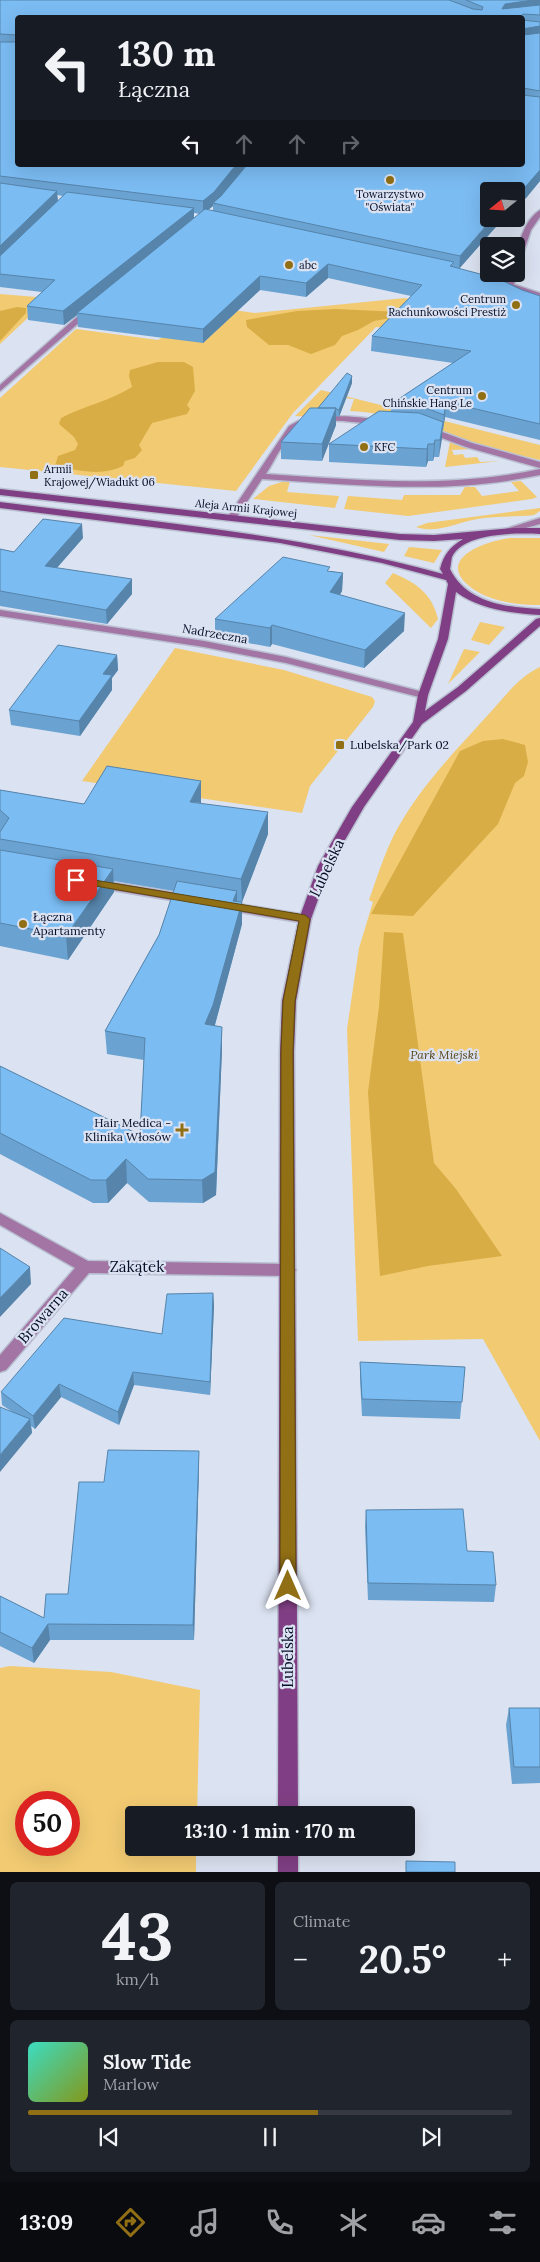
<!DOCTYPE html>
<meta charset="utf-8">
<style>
:root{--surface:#171b24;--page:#20242c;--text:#f1f3f6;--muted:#9ea1a6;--line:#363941;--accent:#916f15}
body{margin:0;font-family:Lora,serif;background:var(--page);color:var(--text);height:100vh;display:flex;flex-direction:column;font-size:19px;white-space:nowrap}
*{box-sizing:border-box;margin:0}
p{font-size:16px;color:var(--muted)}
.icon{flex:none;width:28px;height:28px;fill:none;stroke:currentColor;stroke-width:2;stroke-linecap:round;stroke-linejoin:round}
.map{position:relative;height:1872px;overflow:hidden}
.sheet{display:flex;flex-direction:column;gap:10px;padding:10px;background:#0d0f14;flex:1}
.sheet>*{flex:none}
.banner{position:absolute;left:15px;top:15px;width:510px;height:152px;border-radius:5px;box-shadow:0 5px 20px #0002;background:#171b24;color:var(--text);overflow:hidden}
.needle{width:32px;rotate:252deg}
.fabs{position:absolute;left:480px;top:182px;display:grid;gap:10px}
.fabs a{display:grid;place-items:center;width:45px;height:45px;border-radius:5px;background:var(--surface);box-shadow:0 5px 20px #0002;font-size:25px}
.speed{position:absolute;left:15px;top:1791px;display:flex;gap:10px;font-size:25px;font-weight:700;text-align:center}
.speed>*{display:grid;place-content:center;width:65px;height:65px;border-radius:50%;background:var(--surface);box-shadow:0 5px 20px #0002;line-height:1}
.speed .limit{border:8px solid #d22;background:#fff;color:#111}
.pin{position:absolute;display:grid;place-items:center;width:42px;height:42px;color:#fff;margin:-21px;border-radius:10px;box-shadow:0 2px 8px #0006}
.me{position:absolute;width:55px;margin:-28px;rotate:0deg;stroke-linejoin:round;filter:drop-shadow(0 0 4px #0008)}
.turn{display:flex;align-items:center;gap:18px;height:105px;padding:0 20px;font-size:22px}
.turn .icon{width:65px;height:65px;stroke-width:2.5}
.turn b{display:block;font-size:35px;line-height:42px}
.lanes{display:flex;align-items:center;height:48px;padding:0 20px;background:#0003;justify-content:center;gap:25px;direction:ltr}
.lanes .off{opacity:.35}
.big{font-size:38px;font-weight:700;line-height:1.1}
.sheet .widget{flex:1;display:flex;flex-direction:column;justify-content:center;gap:8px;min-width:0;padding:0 18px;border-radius:8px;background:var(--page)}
.sheet .dial{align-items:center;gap:0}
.dial b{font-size:65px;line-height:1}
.song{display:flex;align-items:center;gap:15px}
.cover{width:60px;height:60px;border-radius:8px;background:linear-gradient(135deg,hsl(170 70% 55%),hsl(70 70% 35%))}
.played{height:5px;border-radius:2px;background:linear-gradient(90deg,var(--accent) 60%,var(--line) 60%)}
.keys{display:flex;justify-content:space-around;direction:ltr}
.heat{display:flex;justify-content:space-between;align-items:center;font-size:28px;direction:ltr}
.sheet .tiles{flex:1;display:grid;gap:10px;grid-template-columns:1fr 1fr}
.widget:last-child{grid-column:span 2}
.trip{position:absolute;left:125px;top:1806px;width:290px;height:50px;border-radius:5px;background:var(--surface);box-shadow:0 5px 20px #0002;font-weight:700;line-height:50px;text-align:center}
.dock{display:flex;height:80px;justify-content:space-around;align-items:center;background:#090b0e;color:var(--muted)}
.dock .icon{width:35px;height:35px}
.dock .current{color:var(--accent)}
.dock b{font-size:22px;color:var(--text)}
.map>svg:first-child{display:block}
.green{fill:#f2ca72;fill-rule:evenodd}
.forest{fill:#d9ad45}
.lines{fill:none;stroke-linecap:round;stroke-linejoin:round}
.minor-casing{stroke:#b9c0d1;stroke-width:3}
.tertiary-casing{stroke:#b9c0d1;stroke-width:3}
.secondary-casing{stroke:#b9c0d1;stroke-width:3}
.minor{fill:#a275a4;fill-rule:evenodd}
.tertiary{fill:#a275a4;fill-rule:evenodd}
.secondary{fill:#803f84;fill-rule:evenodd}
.wall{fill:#6aa2d1;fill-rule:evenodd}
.shaded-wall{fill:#5684aa}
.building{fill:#7bbcf3;stroke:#5684aa}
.route{fill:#916f15;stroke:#5e480e}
.poi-dot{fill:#916f15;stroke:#dbe2f1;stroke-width:2}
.labels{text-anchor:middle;stroke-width:4.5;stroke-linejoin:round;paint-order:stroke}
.far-poi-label{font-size:11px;fill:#050d27;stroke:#dbe2f1;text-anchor:start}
.far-street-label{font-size:11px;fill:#050d27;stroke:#dbe2f1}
.street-label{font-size:12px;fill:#050d27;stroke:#dbe2f1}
.poi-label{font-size:12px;fill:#050d27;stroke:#dbe2f1;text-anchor:start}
.park-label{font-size:12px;font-style:italic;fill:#57451b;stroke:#dbe2f1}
.near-street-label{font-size:15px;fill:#050d27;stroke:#dbe2f1}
</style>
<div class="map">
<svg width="540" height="1872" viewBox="0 0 540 1872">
<rect width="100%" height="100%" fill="#dbe2f1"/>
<!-- green -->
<path class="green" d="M0 294 49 298 0 344Z
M405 298 482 320 463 337 376 327 293 413 236 491 0 467V398L76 329 158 340 212 307 255 313Z
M321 390 540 445V460C515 454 490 448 466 440 427 427 392 413 350 411L354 399 333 397 312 417 295 416Z
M450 442 474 449 452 450 454 455 463 454 465 458 477 457 480 462 500 461 445 467Z
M285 481H290L287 492 339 496 335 508 253 499 269 486Z
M521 481 537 497 532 499 408 516 344 509 348 496 402 500 404 495H460L465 487H475L482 496 519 491 511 482Z
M540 508V511L534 515C517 517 500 516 484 518 461 520 438 535 416 527L427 523Z
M309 535 389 544 384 552Z
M510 538H540V605C518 605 492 602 473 589 432 560 485 541 510 538Z
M409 547 442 550 434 563 404 556Z
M393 573C416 583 432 593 438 619L431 628 385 583Z
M480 622 505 627 489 645 471 640Z
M175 648 284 670 372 697 375 701 373 707 310 786 302 813 82 781Z
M464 649 480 652 448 684Z
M540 667V1441L483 1339 358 1341 347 1029 359 948 373 902 369 900C379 872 387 844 403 819 426 781 457 749 487 716 503 699 518 677 540 667Z
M10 1666 111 1672 200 1690 197 1815H134V1848H196V1872H0V1668ZM26 1802H69V1845H26Z"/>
<!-- forest -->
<path class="forest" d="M17 307 26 308V313L0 341V311Z
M336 309 400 312 391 318 374 321 358 330 342 336 335 345 311 354 288 345H269L247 327 246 320 297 311Z
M158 362H184L193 367 195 391 187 405 190 409 187 414 152 423 139 445 142 450 135 458 125 461 123 466C101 477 78 470 55 466L58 456 75 450 78 444 74 437 59 424 61 418C84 406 110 401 132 387L129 376 130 370Z
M503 739 525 745 528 762 524 776 515 783 498 824 413 916 371 914 460 751 483 741Z
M384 932 403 933 434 1163 456 1189 502 1256 428 1266 380 1276 368 1092 379 1007Z"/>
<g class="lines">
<defs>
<path id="minor" d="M540 210V217L531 230 520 263 516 265C516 248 524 220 540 210Z
M509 274H517L514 284 510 286 506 284Z
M88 307 95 309 0 391V385Z
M322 416C336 416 373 416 383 423L379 425C357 423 314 414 296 429 285 438 274 462 266 474 360 480 446 489 540 469V475C445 495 358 485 262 479L235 520H229L227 518 289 426 298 421Z
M426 426 472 443 540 462V468L466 447 423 431V427Z
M0 610 204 641 286 657 427 693 428 695 423 698 286 663 204 647 0 616Z
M98 880 189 895 195 899 189 903 94 887 92 884 94 881Z
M226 902 305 915 311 919 305 923 222 909 220 906 222 903Z
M0 1213 88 1261 288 1264 293 1266 296 1270 293 1274 288 1276 89 1273 6 1370 0 1372V1355L75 1268 0 1225Z"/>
<path id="tertiary" d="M497 279 540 293V297L494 283 493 281Z
M540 518V524L504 534 499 531Z"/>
<path id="secondary" d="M0 489 400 534 434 535 514 528H540V534C517 533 464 532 452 557 451 561 451 565 450 569 467 603 505 607 540 609V615C511 613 481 610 456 592L448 639 428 695 425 711 458 687 536 619 540 618V626L466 691 422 724 364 807 330 866 311 919 296 1001 294 1052 298 1815H278L280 1052 282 1001 299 919 318 866 352 807 413 722 418 695 438 639 448 584 446 580 382 563 280 543 0 508V502C148 521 298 534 443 574L440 569C444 554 450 547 463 539L434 541 400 540 0 495Z
M278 1848H298V1872H278Z"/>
</defs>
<!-- minor casing -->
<use href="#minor" class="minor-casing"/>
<!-- tertiary casing -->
<use href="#tertiary" class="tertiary-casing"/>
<!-- secondary casing -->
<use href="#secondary" class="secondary-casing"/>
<!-- minor -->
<use href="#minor" class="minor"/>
<!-- tertiary -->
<use href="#tertiary" class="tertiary"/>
<!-- secondary -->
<use href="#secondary" class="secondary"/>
</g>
<!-- wall -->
<path class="wall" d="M0 0H540V181L526 198 516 191H489L459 269 540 296V440L445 417 443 430H442L439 457H434L433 461H428L426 467 329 462V444L391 411V404L453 363 371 351 372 336 411 296 328 278 306 297 260 290 203 343 78 327 77 315 64 325 28 320 27 306 42 292 0 287ZM18 18H522V29L225 192 18 165ZM57 195 63 196 58 201ZM213 206V211L208 210ZM194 213 200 214 194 218Z
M352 376V383L339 417 336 416V425L322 461 281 459V442Z
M83 538 57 568 132 594 107 624 0 606V549L14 552Z
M330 571 343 573 342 591 340 595 404 631 364 668 272 644 270 647 215 637V619Z
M117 655 118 670 112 678V690L80 736 11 725 9 710Z
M0 790 84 804 201 803 268 834 242 902V924L215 1025 222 1049 216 1195 203 1203 149 1202 127 1183 108 1203H93L0 1154V1066L140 1135 144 1060 107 1054 105 1031 159 935 174 891 114 881V892L68 960 0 946Z
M213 1293 214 1306 210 1395 134 1385 119 1425 61 1397 35 1429 31 1426 32 1433 11 1411 2 1405 1 1392 162 1334Z
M360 1362 465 1367 460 1419 362 1416 360 1379Z
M199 1466 194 1640H50L34 1663 0 1646V1596L44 1618 68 1594 104 1482Z
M366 1510 467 1551 496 1585 494 1602 368 1600 365 1527Z
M509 1708H540V1783L512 1784 506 1725Z"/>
<!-- shaded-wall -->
<path class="shaded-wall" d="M533 0H540V9H502L505 4Z
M540 26V36L522 40V29Z
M236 165H247L215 205V204L213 203V206L203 214V201Z
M540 170V181L526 198 516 208V196Z
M57 191 58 203 0 260V246Z
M194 208V221L77 313V315L64 325 63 311Z
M492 219H503L459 269 460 256Z
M328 264V278L306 297V283Z
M260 276V290L203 343V329Z
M352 376V383L339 417V410Z
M446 402 445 417 443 430 444 415Z
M336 408V425L322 461V444Z
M443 422 442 439 439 457 440 440Z
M435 440 434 457 433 461 434 444Z
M428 444V461L426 467 427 449Z
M82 524 83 538 46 580 45 566Z
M343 573 342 591 330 610V592Z
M132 579V594L107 624 106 610Z
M405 613 404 631 364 668 365 650Z
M272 625V644L270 647V628Z
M117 655 118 670 112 678V690L80 736 79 721 103 674Z
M201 781V803L190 802Z
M268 812V834L242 902 241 879Z
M113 869 114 892 68 960 66 936Z
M237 891V913L233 901Z
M242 902V924L214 1028 205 1024Z
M222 1027V1049L216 1195 203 1203 202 1180Z
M126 1159 127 1183 108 1203 106 1180Z
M30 1267 31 1284 0 1317V1298Z
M213 1293 214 1306 210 1395V1382Z
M133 1372 134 1385 119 1425 118 1412Z
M59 1384 61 1397 35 1429 33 1416Z
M30 1419 32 1433 0 1472V1455Z
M199 1451V1466L194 1640 193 1625Z
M48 1624 50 1640 34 1663 32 1648Z"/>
<!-- building -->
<path class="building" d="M0 0H449L473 9 482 10 483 7 466 0H533L505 4 502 9 540 5V15L523 14 521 16 522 18H18V37L17 35 0 34Z
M522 20 540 22V26L522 29Z
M540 33V91L523 88 522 90V34L523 35Z
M0 42H18V165H236L214 192 203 201 0 176Z
M522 95 540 97V170L527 185 516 196V191H489V219H492L460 256 213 203 221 196 247 165H522Z
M0 183 57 191 0 246Z
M67 192 194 208 63 311 27 306 55 280 0 274V256Z
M205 209 454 262 450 266 499 279 522 290 540 296V424L446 402 444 415 421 406 391 404 471 351 372 336 422 285 328 264 306 283 260 276 203 329 77 313Z
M347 373 352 376 339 410 336 409V408H318Z
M310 408H336L322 444 281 442Z
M379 411 419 413 443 422 440 440H435L434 444H428L427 449 329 444Z
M43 519 82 524 45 566 132 579 106 610 0 591V549L14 552Z
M283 557 330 567 327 571 343 573 330 592 405 613 365 650 272 625 270 628 215 619Z
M58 645 117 655 103 674 112 675 79 721 9 710Z
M107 766 201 781 190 802 268 812 241 879 0 839V832L9 818 0 810V790L84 804Z
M0 850 113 869 66 936 0 923Z
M177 881 237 891 233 901 242 902 213 1005 205 1024 222 1027 215 1172 202 1180 148 1179 126 1159 106 1180H91L0 1133V1066L140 1135 145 1038 105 1031 159 935Z
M0 1248 30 1267 0 1298Z
M213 1293 210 1382 133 1372 118 1412 59 1384 33 1416 1 1392 64 1318 162 1334 167 1294Z
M360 1362 465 1367 462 1402 362 1399Z
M0 1407 30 1419 0 1455Z
M108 1450 199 1451 193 1625 48 1624 32 1648 0 1632V1596L44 1618 46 1594H68L79 1482H104Z
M463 1509 467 1551 493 1552 496 1585 368 1583 366 1510Z
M509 1708H540V1767H514Z
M406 1861 455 1862V1872H406Z"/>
<!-- route -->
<path class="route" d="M76 877 305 915 310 919 295 1001 293 1052 296 1586 294 1591 288 1593 283 1591 280 1586 281 1052 283 1001 299 921 72 882V878Z"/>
<!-- markers -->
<g class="poi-dot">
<circle cx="390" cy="180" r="5"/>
<circle cx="289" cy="265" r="5"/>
<circle cx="516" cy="305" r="5"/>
<circle cx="482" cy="396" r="5"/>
<circle cx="364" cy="447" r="5"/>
<rect x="29" y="470" width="10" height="10" rx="2.5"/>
<rect x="335" y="740" width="10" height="10" rx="2.5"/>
<circle cx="23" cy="924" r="5"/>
<path d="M179.5 1122.5h5v5h5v5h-5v5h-5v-5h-5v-5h5z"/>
</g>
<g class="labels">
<!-- far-poi labels -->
<g class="far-poi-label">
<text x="390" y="198" text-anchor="middle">Towarzystwo<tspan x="390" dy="13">"Oświata"</tspan></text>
<text x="299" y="269">abc</text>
<text x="506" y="303" text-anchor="end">Centrum<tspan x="506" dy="13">Rachunkowości Prestiż</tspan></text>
<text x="472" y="394" text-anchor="end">Centrum<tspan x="472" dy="13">Chińskie Hang Le</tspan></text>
<text x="374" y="451">KFC</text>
<text x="44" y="473">Armii<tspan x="44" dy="13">Krajowej/Wiadukt 06</tspan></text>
</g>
<!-- far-street labels -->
<g class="far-street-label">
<text transform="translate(246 508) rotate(6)" y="4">Aleja Armii Krajowej</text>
</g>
<!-- street labels -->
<g class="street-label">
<text transform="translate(215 634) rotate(10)" y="4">Nadrzeczna</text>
</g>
<!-- poi labels -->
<g class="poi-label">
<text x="350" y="749">Lubelska/Park 02</text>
<text x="33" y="921">Łączna<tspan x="33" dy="14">Apartamenty</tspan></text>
<text x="171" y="1127" text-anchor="end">Hair Medica -<tspan x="171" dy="14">Klinika Włosów</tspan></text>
</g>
<!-- park labels -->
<g class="park-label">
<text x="444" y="1059">Park Miejski</text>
</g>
<!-- near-street labels -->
<g class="near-street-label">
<text transform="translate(327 868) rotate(-65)" y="5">Lubelska</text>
<text x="137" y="1272">Zakątek</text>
<text transform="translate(43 1316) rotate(-49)" y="5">Browarna</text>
<text transform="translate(288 1657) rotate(-90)" y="5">Lubelska</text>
</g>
</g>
</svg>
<div class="fabs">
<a><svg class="needle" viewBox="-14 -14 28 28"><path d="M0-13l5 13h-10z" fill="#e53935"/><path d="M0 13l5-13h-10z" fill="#9ea1a6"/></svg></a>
<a><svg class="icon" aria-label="layers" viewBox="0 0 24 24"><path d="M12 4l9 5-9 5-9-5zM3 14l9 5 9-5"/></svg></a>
</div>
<div class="speed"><div class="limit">50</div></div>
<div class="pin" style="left:76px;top:880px;background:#d93025"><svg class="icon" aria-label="arrive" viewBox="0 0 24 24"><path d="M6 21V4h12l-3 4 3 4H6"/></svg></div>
<svg class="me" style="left:288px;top:1586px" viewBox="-20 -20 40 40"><path d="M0-17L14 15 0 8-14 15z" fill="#916f15" stroke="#fff" stroke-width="4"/></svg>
<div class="trip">13:10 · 1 min · 170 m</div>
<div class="banner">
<div class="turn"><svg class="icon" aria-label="left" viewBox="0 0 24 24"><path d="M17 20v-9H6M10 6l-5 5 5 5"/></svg><div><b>130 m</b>Łączna</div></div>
<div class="lanes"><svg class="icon" aria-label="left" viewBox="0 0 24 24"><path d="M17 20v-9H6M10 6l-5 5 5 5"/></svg><svg class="icon off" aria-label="ahead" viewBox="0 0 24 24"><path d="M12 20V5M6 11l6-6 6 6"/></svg><svg class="icon off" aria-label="ahead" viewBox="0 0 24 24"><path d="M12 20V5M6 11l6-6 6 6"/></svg><svg class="icon off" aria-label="right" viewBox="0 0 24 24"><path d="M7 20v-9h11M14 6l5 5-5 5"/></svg></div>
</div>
</div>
<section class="sheet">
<div class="tiles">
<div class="widget dial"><b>43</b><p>km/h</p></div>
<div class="widget"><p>Climate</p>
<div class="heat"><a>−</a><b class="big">20.5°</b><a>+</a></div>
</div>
<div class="widget">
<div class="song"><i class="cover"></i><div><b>Slow Tide</b><p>Marlow</p></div></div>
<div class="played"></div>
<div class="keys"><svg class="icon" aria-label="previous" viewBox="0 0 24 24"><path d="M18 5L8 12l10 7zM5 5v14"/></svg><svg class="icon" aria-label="pause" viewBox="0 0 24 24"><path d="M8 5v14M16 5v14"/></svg><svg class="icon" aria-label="next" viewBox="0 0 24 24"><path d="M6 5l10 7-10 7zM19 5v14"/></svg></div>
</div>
</div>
</section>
<nav class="dock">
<b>13:09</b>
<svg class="icon current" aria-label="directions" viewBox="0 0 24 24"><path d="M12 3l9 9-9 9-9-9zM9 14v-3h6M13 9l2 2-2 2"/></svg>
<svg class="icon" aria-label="music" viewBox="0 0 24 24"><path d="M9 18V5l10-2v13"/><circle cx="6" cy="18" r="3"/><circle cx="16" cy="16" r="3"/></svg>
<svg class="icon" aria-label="phone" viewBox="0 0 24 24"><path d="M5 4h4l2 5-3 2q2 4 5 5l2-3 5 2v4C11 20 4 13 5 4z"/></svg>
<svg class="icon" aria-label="climate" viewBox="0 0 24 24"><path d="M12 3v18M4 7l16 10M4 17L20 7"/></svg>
<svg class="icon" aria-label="car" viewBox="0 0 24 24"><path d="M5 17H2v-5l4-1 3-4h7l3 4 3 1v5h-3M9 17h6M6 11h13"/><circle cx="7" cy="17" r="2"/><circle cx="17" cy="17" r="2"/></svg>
<svg class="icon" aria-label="filters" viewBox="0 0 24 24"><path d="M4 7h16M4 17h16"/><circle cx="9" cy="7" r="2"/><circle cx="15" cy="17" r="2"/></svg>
</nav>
